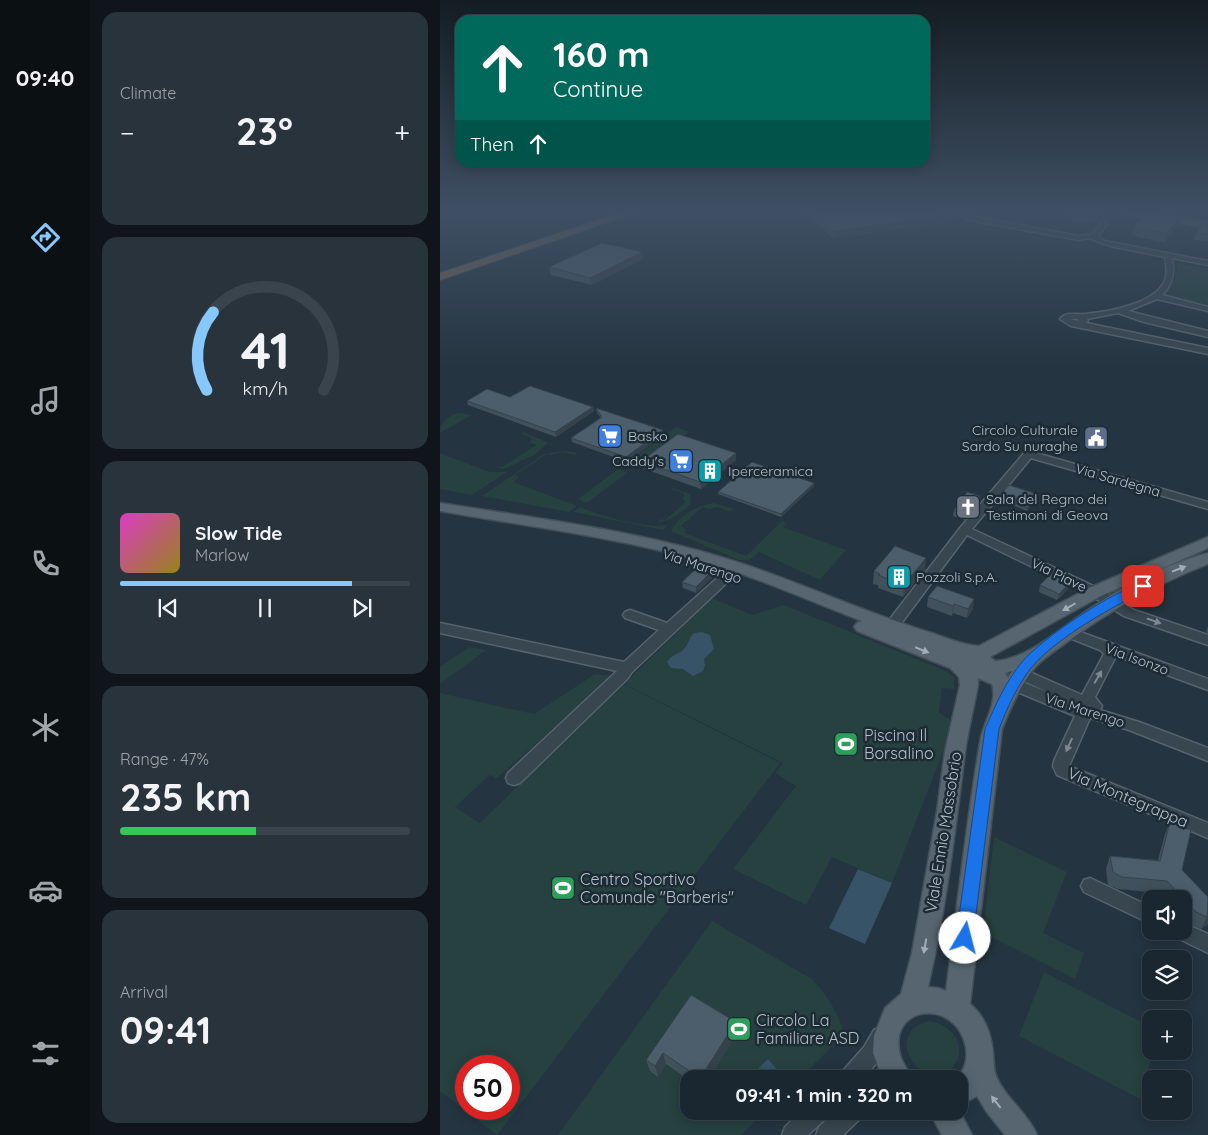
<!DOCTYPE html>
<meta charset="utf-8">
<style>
:root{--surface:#1b2730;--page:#28333c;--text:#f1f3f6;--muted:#a0a5ab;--line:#39444c;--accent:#87c8fc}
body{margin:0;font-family:Quicksand,sans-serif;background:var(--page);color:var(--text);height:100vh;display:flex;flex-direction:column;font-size:19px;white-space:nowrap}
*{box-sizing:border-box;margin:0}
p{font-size:16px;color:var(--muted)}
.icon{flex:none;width:28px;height:28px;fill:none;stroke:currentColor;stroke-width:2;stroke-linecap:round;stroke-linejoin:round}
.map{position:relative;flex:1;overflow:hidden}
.drawer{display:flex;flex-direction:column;gap:12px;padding:12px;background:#0f151a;width:350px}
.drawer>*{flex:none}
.guide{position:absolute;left:15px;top:15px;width:475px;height:152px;border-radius:15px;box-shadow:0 2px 12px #0003,0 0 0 1px var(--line);background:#00695c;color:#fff;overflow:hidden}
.tools{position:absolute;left:702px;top:890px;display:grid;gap:10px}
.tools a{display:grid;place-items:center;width:50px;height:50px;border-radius:10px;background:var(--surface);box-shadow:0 2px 12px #0003,0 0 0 1px var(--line);font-size:25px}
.speed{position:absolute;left:15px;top:1055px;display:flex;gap:10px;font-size:25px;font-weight:700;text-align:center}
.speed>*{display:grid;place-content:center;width:65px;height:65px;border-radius:50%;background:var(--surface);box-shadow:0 2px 12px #0003,0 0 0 1px var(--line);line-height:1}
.speed .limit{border:8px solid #d22;background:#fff;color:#111}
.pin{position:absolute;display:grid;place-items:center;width:42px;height:42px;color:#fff;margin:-21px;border-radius:10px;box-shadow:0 2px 8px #0006}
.me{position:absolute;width:55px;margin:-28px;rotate:8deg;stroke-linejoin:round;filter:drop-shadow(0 0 4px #0008)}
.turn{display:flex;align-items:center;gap:18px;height:105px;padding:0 15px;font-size:22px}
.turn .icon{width:65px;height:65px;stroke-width:2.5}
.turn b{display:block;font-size:35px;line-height:42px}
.then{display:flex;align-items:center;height:48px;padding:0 15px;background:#0003;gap:10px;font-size:19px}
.big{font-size:38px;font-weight:700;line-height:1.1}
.drawer .tile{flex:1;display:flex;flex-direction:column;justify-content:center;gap:8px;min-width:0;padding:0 18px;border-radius:15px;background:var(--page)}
.drawer .dial{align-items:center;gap:0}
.dial svg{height:130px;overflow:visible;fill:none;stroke:var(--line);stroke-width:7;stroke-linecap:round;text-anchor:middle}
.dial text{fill:var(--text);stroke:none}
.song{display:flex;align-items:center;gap:15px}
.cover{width:60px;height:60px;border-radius:8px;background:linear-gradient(135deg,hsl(310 70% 55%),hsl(50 70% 35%))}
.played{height:5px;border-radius:2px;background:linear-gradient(90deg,var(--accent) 80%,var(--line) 80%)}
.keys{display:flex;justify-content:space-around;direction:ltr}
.heat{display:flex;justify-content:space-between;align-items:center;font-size:28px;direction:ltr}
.charge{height:8px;border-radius:4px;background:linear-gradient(90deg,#34c759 47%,var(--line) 0)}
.trip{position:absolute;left:240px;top:1070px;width:288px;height:50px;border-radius:15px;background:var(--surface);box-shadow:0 2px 12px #0003,0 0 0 1px var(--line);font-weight:700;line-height:50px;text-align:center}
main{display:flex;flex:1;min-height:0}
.tabs{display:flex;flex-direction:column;width:90px;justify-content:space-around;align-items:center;background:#0b1013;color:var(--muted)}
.tabs .icon{width:35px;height:35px}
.tabs .on{color:var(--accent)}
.tabs b{font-size:22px;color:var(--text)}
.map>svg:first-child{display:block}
.green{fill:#26413f;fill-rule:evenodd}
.water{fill:#375367}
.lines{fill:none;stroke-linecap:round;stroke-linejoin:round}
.minor-casing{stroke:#56636d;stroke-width:3}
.major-casing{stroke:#414f58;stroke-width:3}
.highway-casing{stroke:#43505a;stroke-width:2}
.minor{fill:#38464f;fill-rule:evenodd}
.major{fill:#56656f;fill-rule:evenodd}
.highway{fill:#766354;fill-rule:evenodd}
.wall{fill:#41515c}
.shaded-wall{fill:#35424b}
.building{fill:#4c5e6b;stroke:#35424b}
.oneway{fill:#a1aeb8}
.oneway2{fill:#7c8993}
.route{fill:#1a73e8;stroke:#114b97}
.labels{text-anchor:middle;stroke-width:5;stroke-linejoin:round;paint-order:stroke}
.poi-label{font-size:14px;fill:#b4c0ca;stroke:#1d2b35;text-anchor:start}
.street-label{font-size:14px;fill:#b4c0ca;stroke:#1d2b35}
.near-poi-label{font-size:16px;fill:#b4c0ca;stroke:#1d2b35;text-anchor:start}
.near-street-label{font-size:16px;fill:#b4c0ca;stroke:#1d2b35}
</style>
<main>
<nav class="tabs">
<b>09:40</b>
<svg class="icon on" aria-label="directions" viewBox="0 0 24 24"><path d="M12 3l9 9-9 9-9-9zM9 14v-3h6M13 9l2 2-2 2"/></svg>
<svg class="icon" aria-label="music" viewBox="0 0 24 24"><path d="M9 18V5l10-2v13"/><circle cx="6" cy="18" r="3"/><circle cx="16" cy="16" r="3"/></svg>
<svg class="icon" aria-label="phone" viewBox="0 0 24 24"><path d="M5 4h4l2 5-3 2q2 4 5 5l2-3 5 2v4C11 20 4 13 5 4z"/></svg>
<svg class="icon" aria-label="climate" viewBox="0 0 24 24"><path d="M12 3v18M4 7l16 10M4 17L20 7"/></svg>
<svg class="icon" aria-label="car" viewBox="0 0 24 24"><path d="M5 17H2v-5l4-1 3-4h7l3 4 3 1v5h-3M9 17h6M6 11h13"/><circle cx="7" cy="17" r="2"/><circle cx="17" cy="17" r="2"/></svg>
<svg class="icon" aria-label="filters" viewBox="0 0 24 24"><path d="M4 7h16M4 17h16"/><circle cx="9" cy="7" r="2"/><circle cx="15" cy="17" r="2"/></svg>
</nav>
<section class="drawer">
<div class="tile"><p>Climate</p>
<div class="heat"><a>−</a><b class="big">23°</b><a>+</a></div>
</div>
<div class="tile dial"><svg viewBox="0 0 100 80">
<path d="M14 69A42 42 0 1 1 86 69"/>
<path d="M14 69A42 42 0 0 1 18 21" stroke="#87c8fc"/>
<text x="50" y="56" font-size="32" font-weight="700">41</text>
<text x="50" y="72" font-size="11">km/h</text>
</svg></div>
<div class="tile">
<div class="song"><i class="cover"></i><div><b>Slow Tide</b><p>Marlow</p></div></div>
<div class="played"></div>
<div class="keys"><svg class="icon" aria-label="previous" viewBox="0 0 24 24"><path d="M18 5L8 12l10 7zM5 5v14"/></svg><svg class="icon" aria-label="pause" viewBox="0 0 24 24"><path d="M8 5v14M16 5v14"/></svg><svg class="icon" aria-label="next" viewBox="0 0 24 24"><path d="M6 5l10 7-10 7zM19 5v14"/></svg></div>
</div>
<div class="tile"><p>Range · 47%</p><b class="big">235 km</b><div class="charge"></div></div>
<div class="tile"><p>Arrival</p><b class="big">09:41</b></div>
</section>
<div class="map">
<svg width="768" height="1135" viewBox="0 0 768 1135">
<rect width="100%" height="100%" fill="#243440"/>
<!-- green -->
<path class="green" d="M737 263 768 269V306L725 295C734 284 738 277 737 263Z
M19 413 32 415 0 433C0 422 8 415 19 413Z
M236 427 249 432 202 467 188 462Z
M81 433 83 432 107 442V444L94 455 67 468 62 469 54 466 62 467 96 445 91 443V438Z
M124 451 138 453 135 455 123 452 111 455 107 454 75 475 79 477 73 482 137 506 129 512 42 496 104 454Z
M0 453 50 472H67L32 495 0 489Z
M178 469 187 473 147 503 138 499Z
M232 488 250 494 251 503C246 511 227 523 217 522L221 519 225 520 246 502 243 500 244 494 231 489Z
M274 503 294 509 290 512 277 507 269 509 263 507 241 526 246 529 245 533 306 556 342 521 347 523 343 527 406 550 380 580 319 552 310 560H298L231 531C238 516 259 504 274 503Z
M140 507C160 516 206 529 227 525L223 530 133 512Z
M272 598 312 615 344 605 504 670 514 677V689L502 688 499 713 509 719 513 726 452 883 392 857 366 905 293 869 356 786 335 773 343 763 184 684Z
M29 647 46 650 0 684V667Z
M155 674 173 676 57 778 50 775 15 807 40 823 183 684 340 763 57 1135 0 1091V693L94 714ZM26 1066H69V1109H26Z
M554 837 627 872 603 933 644 953 635 979 543 933Z
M272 921 372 979C387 995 399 1013 404 1035L359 1079H249V1111H326L301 1135H118Z
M604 972 711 1027V1051H713L700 1099 579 1036Z
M488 1021C508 1022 528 1043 515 1064 491 1102 436 1036 488 1021Z"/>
<!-- water -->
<path class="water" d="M254 633 262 632 270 635 274 649 264 659 265 665 263 671 253 676 243 669 231 668 227 662C231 655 237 655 243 650 249 645 248 638 254 633Z
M418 869 452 883 425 944 389 928Z
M328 1059 345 1079H308Z"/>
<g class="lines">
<defs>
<path id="minor" d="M515 211H523L530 216 639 236 652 234 661 224 653 211H659L667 224 658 237 665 241 768 261V265L732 258C735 273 733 285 722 295L768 307V311L717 299 688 311 768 331V337L704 322 678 313 647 319 648 321 646 323 768 348V354L631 326 620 319C627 311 635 315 645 314 667 312 716 304 725 280 728 272 726 265 725 257L670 246 649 238 639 240 528 220ZM629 319H638L639 321Z
M589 451 768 502V509L591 458 532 529 660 589 694 610 768 635V645L684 616 650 595 527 535 457 629H447L445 626 447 623 520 528 585 452Z
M289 570 295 574 293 577 192 672 188 678 80 783 74 785 68 783 66 778 68 773 177 671 0 633V623L184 662 219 630 185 618 183 615 185 612 190 610 227 623 285 571Z
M627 627 768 679V690L676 656 655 697 662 706 660 710 699 722 768 748V761L689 730 650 718 629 766 768 823V838L617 775 613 766 614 761 635 716 568 688 566 684 568 680 573 679 608 692 569 674 567 670 569 666 574 665 642 695 664 654 660 650 622 635 620 632 622 629Z
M650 878 711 907V924L644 892 641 886 644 880Z
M744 923 768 934V953L735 937 733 931H744Z
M441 1027 448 1030 451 1037 438 1061 423 1079H399L402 1072 424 1047 434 1030Z
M361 1111H388L385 1119 368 1135H342L345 1127Z
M396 1111H423L420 1119 403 1135H376L379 1127Z"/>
<path id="major" d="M678 211H699L768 222V228L682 214Z
M0 503C100 519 203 531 300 563 363 584 422 611 485 631 503 636 521 645 539 646L649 588 768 537V548L661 596 550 657 555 661C590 659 625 624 654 606 688 584 729 563 768 553V564C717 584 672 609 627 642 615 651 601 659 592 671 579 688 570 709 562 729L530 1004C545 1016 551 1034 553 1052 554 1061 553 1070 557 1078 567 1100 588 1113 597 1135H565L546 1111 537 1096 519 1106V1079H515C525 1070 528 1061 526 1048 517 996 444 1005 461 1058 464 1065 469 1072 472 1079H443L433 1053 434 1036 445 1008 461 994 472 953 497 811 505 751 520 685 519 677 510 668 417 631 414 627 417 623 422 621C368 600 314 576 258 560 174 537 86 526 0 511ZM572 671 568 678 565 673ZM538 678 552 684C558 705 543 721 540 742 526 825 517 908 506 991L498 988 488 987C506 910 515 831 525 753 528 730 534 707 538 685Z
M519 1110 532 1135H502L489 1111Z"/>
<path id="highway" d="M185 211H200L0 280V273Z"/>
</defs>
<!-- minor casing -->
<use href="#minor" class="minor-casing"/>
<!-- major casing -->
<use href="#major" class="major-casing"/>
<!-- highway casing -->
<use href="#highway" class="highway-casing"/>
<!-- minor -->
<use href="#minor" class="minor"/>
<!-- major -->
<use href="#major" class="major"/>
<!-- highway -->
<use href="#highway" class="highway"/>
</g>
<!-- wall -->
<path class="wall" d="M363 211H520L519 217 510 218V222L393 238Z
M630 211H653L656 217 655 223H633L629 215Z
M768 224V241L754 240 756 233Z
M738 226 725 242 692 236 694 227Z
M202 252 203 259 152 285 111 275 109 267Z
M70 397 153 407 154 411 116 437 28 405 27 401Z
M156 408 223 435 187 462 132 442 131 438 161 418 157 413Z
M296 460 261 489 202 468 201 461Z
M374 483V486L341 517 278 494V492Z
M597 494 596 497 587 511 559 499 560 496Z
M540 502 525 520 513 516 514 510Z
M485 570 463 597 438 588V585L433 584 434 571Z
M271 572 272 578 256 593 243 588 242 582Z
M600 585 628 589 617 600 599 592Z
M488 597 533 609 527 618 513 613 512 616 487 607Z
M768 626V633L766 632Z
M730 822 742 870 768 897V924L761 929 750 924 744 917V899H726L721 893 678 889 668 885 666 869 670 856 718 860 725 834Z
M296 1022 297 1033 269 1079H249V1080L226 1064 218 1077 210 1071 206 1060Z"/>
<!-- shaded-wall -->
<path class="shaded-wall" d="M514 211H520L519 217 510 218V222L393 238V231Z
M740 217 738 226 725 242 727 233Z
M202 252 203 259 152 285 150 278Z
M153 407 154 411 116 437 115 432Z
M223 430V435L187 462 186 457Z
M296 453V460L261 489 260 482Z
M374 483V486L341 517V514Z
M597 494 596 497 587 511V508Z
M540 496V502L525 520V514Z
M486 558 485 570 463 597 464 585Z
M271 572 272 578 256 593V587Z
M630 583 628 589 617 600 619 594Z
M534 599 533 609 527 618 528 609Z
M514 604 513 613 512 616 513 606Z
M768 916V924L761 929 767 917Z
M296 1022 297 1033 269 1079H260Z
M223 1053 226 1064 218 1077 215 1066Z"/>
<!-- building -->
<path class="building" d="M370 211H514L506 212 510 215 393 231Z
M632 211H653L656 217 634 216Z
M707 211 740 217 727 233 694 227Z
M762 224H768V234L756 233Z
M162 243 202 252 150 278 109 267Z
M90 386 153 407 115 432 27 401 47 389 70 397Z
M156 408 223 430 186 457 131 438 162 417Z
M238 434 296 453 260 482 201 461Z
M312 462 374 483 341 514 278 492Z
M569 485 597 494 587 508 560 496Z
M527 492 540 496 525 514 514 510Z
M455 546 486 558 464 585 438 575 440 574 434 571Z
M258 567 271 572 256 587 242 582Z
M611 574 630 583 619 594 600 585Z
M497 586 534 599 528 609 514 604 513 606 488 597Z
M730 822 751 830 742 870 768 897 767 917 756 912 727 881 682 877 673 872 670 856 720 861Z
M251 995 296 1022 260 1078 223 1053 215 1066 206 1060Z"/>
<!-- one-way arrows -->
<defs><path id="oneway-solid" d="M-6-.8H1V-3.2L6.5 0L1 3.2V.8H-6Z" transform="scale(1.25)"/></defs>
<g class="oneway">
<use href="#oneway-solid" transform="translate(739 569) rotate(-21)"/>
<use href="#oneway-solid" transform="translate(629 607) rotate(150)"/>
<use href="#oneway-solid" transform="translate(482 650) rotate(22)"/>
<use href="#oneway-solid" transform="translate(485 946) rotate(100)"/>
<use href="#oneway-solid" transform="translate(556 1102) rotate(-128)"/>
</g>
<g class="oneway2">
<use href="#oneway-solid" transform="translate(714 621) rotate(19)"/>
<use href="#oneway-solid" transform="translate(658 677) rotate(-60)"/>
<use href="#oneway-solid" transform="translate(629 745) rotate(114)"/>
</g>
<!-- sky -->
<linearGradient id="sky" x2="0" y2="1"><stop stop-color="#141d23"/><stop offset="0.57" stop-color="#3f5064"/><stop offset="1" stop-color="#3f5064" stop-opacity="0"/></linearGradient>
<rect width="768" height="370" fill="url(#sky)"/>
<!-- route -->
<path class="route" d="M703 583 707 584 709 586 707 589C670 609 618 636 591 668 577 686 567 708 559 729L533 938 531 944 525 946 519 944 516 938 545 729C555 706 566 681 582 662 602 638 673 591 703 583Z"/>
<!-- icons -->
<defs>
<symbol id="supermarket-square" viewBox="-11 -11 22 22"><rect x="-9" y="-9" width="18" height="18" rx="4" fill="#3f7fe0" stroke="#1d2b35"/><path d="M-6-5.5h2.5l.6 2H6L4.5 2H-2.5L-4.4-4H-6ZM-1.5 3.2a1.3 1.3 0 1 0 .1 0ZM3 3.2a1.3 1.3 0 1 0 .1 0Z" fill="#fff"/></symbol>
<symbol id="civic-square" viewBox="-11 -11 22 22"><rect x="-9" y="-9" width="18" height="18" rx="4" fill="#5c6f8a" stroke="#1d2b35"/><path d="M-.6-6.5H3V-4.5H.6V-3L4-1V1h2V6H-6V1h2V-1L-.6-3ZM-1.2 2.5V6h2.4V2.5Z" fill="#fff"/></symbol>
<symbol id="building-square" viewBox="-11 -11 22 22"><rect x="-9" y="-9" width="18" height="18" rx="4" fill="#0f9aa8" stroke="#1d2b35"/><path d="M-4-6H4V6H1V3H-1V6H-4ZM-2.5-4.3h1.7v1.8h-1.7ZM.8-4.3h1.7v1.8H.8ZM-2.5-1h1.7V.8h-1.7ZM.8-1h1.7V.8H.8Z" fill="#fff"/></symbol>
<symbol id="church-square" viewBox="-11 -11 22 22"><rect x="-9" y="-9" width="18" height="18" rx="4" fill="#6b7280" stroke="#1d2b35"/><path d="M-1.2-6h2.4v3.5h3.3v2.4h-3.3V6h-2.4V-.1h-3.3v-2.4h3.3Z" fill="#fff"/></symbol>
<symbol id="stadium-square" viewBox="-11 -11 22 22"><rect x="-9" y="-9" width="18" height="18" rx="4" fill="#2e9e5b" stroke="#1d2b35"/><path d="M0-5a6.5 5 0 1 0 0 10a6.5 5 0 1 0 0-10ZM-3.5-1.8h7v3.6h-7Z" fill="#fff"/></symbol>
</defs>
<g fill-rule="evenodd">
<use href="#supermarket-square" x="156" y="422" width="28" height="28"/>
<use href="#civic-square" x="642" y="424" width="28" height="28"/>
<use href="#supermarket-square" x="227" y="447" width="28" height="28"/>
<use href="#building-square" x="256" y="457" width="28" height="28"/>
<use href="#church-square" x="514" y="493" width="28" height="28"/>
<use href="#building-square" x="445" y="563" width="28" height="28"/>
<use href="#stadium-square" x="392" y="730" width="28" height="28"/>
<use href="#stadium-square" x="109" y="874" width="28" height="28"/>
<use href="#stadium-square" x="285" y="1015" width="28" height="28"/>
</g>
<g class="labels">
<!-- poi labels -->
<g class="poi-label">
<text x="638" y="435" text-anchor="end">Circolo Culturale<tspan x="638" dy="16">Sardo Su nuraghe</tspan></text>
<text x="188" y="441">Basko</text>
<text x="224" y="466" text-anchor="end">Caddy's</text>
<text x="288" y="476">Iperceramica</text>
<text x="546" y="504">Sala del Regno dei<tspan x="546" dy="16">Testimoni di Geova</tspan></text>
<text x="476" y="582">Pozzoli S.p.A.</text>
</g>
<!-- street labels -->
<g class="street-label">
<text transform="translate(678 480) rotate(16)" y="5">Via Sardegna</text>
<text transform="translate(262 566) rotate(18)" y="5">Via Marengo</text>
<text transform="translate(619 575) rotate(26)" y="5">Via Piave</text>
<text transform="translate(697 659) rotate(20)" y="5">Via Isonzo</text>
<text transform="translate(645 710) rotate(18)" y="5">Via Marengo</text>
</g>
<!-- near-poi labels -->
<g class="near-poi-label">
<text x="424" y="741">Piscina Il<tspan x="424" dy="18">Borsalino</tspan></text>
<text x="140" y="885">Centro Sportivo<tspan x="140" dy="18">Comunale "Barberis"</tspan></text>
<text x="316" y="1026">Circolo La<tspan x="316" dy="18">Familiare ASD</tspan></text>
</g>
<!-- near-street labels -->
<g class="near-street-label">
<text transform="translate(688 797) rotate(23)" y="6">Via Montegrappa</text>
<text transform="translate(503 832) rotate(-81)" y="6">Viale Ennio Massobrio</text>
</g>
</g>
</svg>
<div class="tools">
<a><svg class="icon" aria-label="sound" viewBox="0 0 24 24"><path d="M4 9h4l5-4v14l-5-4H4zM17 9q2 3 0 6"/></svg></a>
<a><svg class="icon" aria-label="layers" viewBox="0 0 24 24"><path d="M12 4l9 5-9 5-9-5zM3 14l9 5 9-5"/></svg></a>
<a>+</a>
<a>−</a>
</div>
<div class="speed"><div class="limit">50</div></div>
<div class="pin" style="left:703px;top:586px;background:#d93025"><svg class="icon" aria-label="arrive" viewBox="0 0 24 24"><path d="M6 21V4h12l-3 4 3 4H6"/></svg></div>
<svg class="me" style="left:525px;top:938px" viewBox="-20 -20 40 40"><circle r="19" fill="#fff"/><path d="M0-13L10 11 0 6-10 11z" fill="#1a73e8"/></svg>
<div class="trip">09:41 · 1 min · 320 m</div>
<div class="guide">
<div class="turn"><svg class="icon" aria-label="ahead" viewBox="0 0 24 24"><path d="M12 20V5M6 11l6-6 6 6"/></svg><div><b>160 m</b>Continue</div></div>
<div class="then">Then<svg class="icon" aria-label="ahead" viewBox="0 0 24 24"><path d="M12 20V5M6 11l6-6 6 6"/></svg></div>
</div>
</div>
</main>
